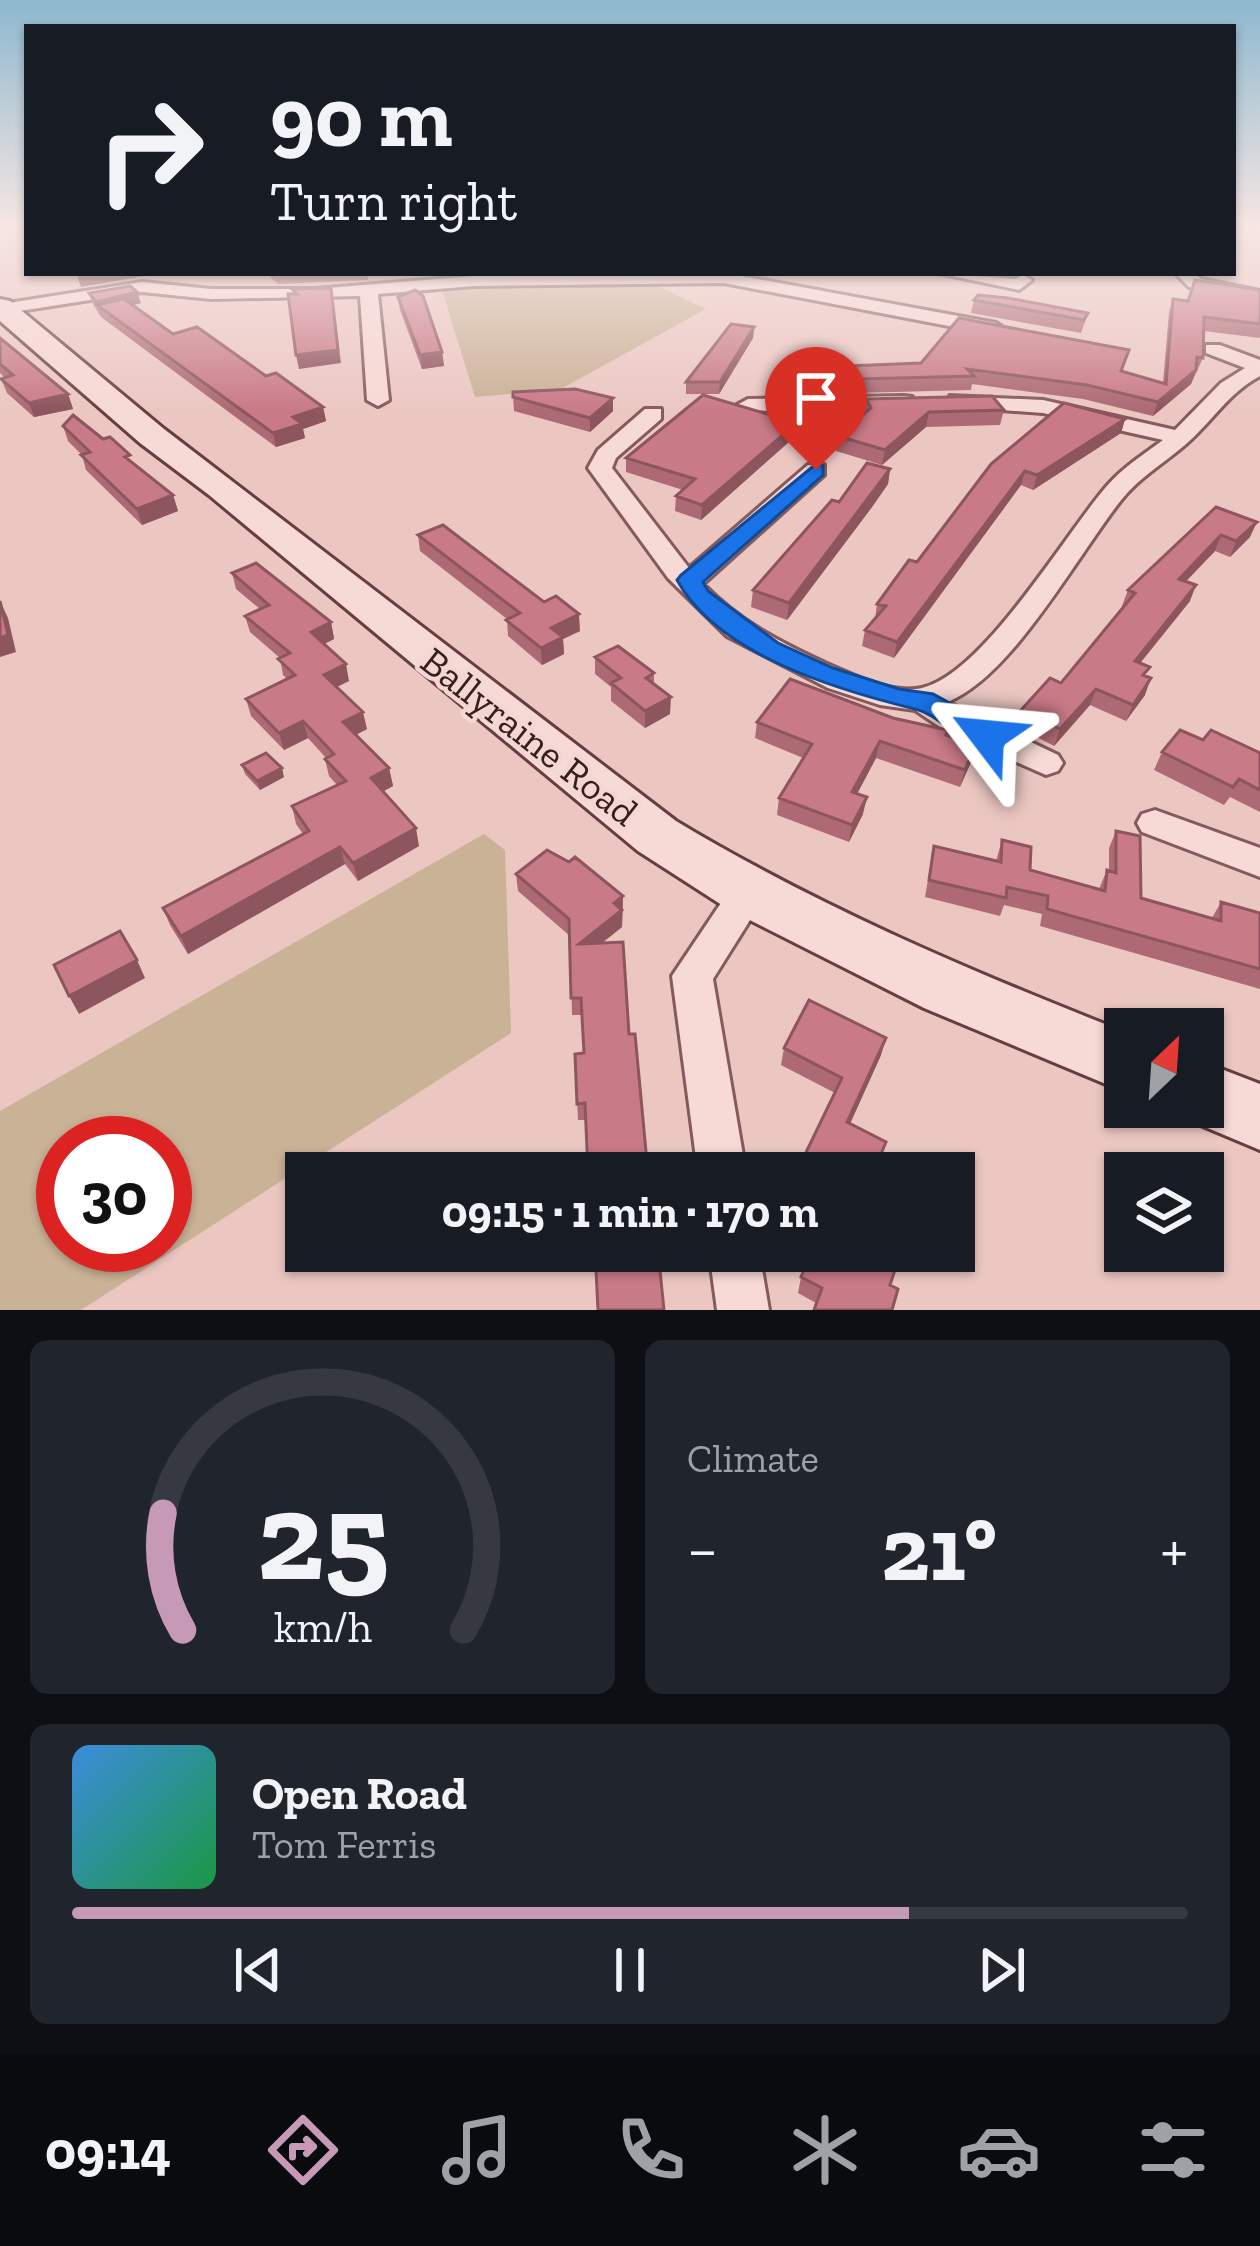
<!DOCTYPE html>
<meta charset="utf-8">
<style>
:root{--surface:#171b24;--page:#20242c;--text:#f1f3f6;--muted:#9ea1a6;--line:#363941;--accent:#c69ab7}
body{margin:0;font-family:"Zilla Slab",serif;background:var(--page);color:var(--text);height:100vh;display:flex;flex-direction:column;font-size:45px;white-space:nowrap}
*{box-sizing:border-box;margin:0}
p{font-size:39px;color:var(--muted)}
.icon{flex:none;width:66px;height:66px;fill:none;stroke:currentColor;stroke-width:2;stroke-linecap:round;stroke-linejoin:round}
.map{position:relative;height:1310px;overflow:hidden}
.sheet{display:flex;flex-direction:column;gap:30px;padding:30px;background:#0d0f14;flex:1}
.sheet>*{flex:none}
.top-card{position:absolute;left:24px;top:24px;width:1212px;height:252px;border-radius:0px;box-shadow:0 3px 9px #0004;background:#171b24;color:var(--text);overflow:hidden}
.needle{width:78px;rotate:25deg}
.buttons{position:absolute;left:1104px;top:1008px;display:grid;gap:24px}
.buttons a{display:grid;place-items:center;width:120px;height:120px;border-radius:0px;background:var(--surface);box-shadow:0 3px 9px #0004;font-size:60px}
.speed{position:absolute;left:36px;top:1116px;display:flex;gap:24px;font-size:60px;font-weight:700;text-align:center}
.speed>*{display:grid;place-content:center;width:156px;height:156px;border-radius:50%;background:var(--surface);box-shadow:0 3px 9px #0004;line-height:1}
.speed .limit{border:18px solid #d22;background:#fff;color:#111}
.pin{position:absolute;display:grid;place-items:center;width:102px;height:102px;color:#fff;margin:-123px -51px;border-radius:50% 50% 50% 0;rotate:-45deg;box-shadow:0 0 12px #0007}
.pin .icon{rotate:45deg}
.me{position:absolute;width:132px;margin:-66px;rotate:299deg;stroke-linejoin:round;filter:drop-shadow(0 0 9px #0008)}
.turn{display:flex;align-items:center;gap:42px;height:252px;padding:0 48px;font-size:54px}
.turn .icon{width:156px;height:156px;stroke-width:2.5}
.turn b{display:block;font-size:84px;line-height:102px}
.big{font-size:90px;font-weight:700;line-height:1.1}
.sheet .tile{flex:1;display:flex;flex-direction:column;justify-content:center;gap:18px;min-width:0;padding:0 42px;border-radius:18px;background:var(--page)}
.sheet .dial{align-items:center;gap:0}
.dial svg{height:312px;overflow:visible;fill:none;stroke:var(--line);stroke-width:7;stroke-linecap:round;text-anchor:middle}
.dial text{fill:var(--text);stroke:none}
.song{display:flex;align-items:center;gap:36px}
.cover{width:144px;height:144px;border-radius:18px;background:linear-gradient(135deg,hsl(210 70% 55%),hsl(140 70% 35%))}
.played{height:12px;border-radius:6px;background:linear-gradient(90deg,var(--accent) 75%,var(--line) 75%)}
.keys{display:flex;justify-content:space-around;direction:ltr}
.heat{display:flex;justify-content:space-between;align-items:center;font-size:66px;direction:ltr}
.sheet .tiles{flex:1;display:grid;gap:30px;grid-template-columns:1fr 1fr}
.tile:last-child{grid-column:span 2}
.trip{position:absolute;left:285px;top:1152px;width:690px;height:120px;border-radius:0px;background:var(--surface);box-shadow:0 3px 9px #0004;font-weight:700;line-height:120px;text-align:center}
.tabs{display:flex;height:192px;justify-content:space-around;align-items:center;background:#090b0e;color:var(--muted)}
.tabs .icon{width:84px;height:84px}
.tabs .selected{color:var(--accent)}
.tabs b{font-size:54px;color:var(--text)}
.map>svg:first-child{display:block}
.green{fill:#cab297;fill-rule:evenodd}
.lines{fill:none;stroke-linecap:round;stroke-linejoin:round}
.street-casing{stroke:#855a5d;stroke-width:6}
.secondary-casing{stroke:#673d41;stroke-width:6}
.street{fill:#f7d9d5;fill-rule:evenodd}
.secondary{fill:#f7d9d5;fill-rule:evenodd}
.wall{fill:#ad6974}
.shaded-wall{fill:#8d555e}
.building{fill:#c97a87;stroke:#8d555e;stroke-width:3}
.route{fill:#1a73e8;stroke:#114b97;stroke-width:3}
.labels{text-anchor:middle;stroke-width:9;stroke-linejoin:round;paint-order:stroke}
.street-label{font-size:39px;fill:#361e20;stroke:#f4d6d2}
</style>
<div class="map">
<svg width="1260" height="1310" viewBox="0 0 1260 1310">
<rect width="100%" height="100%" fill="#ecc7c2"/>
<!-- green -->
<path class="green" d="M651 283 706 309 559 390 475 397 441 287Z
M484 834 505 850 511 1033 81 1310H0V1111ZM63 1143H165V1245H63Z"/>
<g class="lines">
<defs>
<path id="street" d="M744 273 741 276 996 323 1005 329 996 335 724 283 474 286 378 294 389 400 378 406 367 400 360 296 211 299 142 292 0 314 2 304 142 282 211 289H315L474 276Z
M938 273 1015 279 1023 275 1032 280 1019 290Z
M1175 273H1194L1201 279 1260 291V301L1189 287Z
M1206 345H1220L1260 360V376C1229 392 1211 423 1185 445 1164 463 1140 477 1122 499 1078 554 1012 677 947 702L1058 755 1063 763 1058 771 1046 775 946 731 915 710 880 705 828 688 727 636 668 578 588 468 598 450 645 409H661V419L616 458 612 468 689 568 808 465H824V475L703 584C739 621 779 642 825 663 853 675 891 695 922 688 983 674 1064 536 1106 487 1122 468 1143 455 1163 440L1043 413 958 407 950 406V396L1043 400 1175 430 1221 383 1245 368 1206 353Z
M904 396 912 397V407L748 411 737 405 748 399Z
M1155 810 1260 848V877L1142 832 1137 823 1142 814Z
M748 878 761 882 767 893 713 979 746 1173H698L672 976 735 882Z
M709 1251H759L769 1310H717Z"/>
<path id="secondary" d="M0 299 10 301 164 429 676 821C819 907 970 971 1125 1032V1092L924 1008 728 909 638 851 209 495 140 443 0 321Z
M1203 1062 1260 1084V1150L1179 1116 1175 1107H1203Z"/>
</defs>
<!-- street casing -->
<use href="#street" class="street-casing"/>
<!-- secondary casing -->
<use href="#secondary" class="secondary-casing"/>
<!-- street -->
<use href="#street" class="street"/>
<!-- secondary -->
<use href="#secondary" class="secondary"/>
</g>
<!-- wall -->
<path class="wall" d="M270 273H367L368 280 278 284 270 277Z
M1260 290V338L1204 331 1203 358 1191 384 1153 416 1083 399 972 384 971 390 854 393 847 380 849 366 1122 371 1163 383 1169 312 1173 299 1188 301Z
M89 293 141 303 133 305 173 334 266 376 323 407 326 421 303 429 305 438 276 447 101 317 93 304Z
M398 297 442 352 444 366 422 369 400 310Z
M974 300 1088 313 1081 333 971 313Z
M754 327 753 338 719 394H686V382Z
M0 338 68 394 73 409 34 417 7 393 1 379 5 378 0 373Z
M513 397 613 411 590 432 514 411Z
M866 399 1004 410 1000 425 926 427 882 465 836 451 838 436 865 414Z
M1125 419 1121 433 1033 490 1021 485 894 658 862 646 865 630 875 619 877 604 917 562 991 464Z
M63 426 103 439 173 495 178 511 142 525 86 470 82 455 68 441Z
M788 426 792 427 790 441 701 520 675 511 676 496 683 490 626 472V458Z
M890 469 888 484 872 507 787 620 751 607 753 590 839 502Z
M1216 507 1250 537 1230 557 1215 551 1186 581 1190 601 1140 663 1146 676 1145 695 1126 721 1090 705 1054 746 1016 726 1021 710 1061 683 1124 607 1122 606 1128 590Z
M418 535 580 631 563 639 564 654 542 665 508 636 507 619 420 551Z
M232 573 331 622 334 639 324 644 349 681 337 687 367 729 356 735 389 768 393 786 383 791 419 846 358 881 345 864 188 954 170 925 163 908 303 834 296 824 292 806 337 785 329 776 325 759 326 758 308 738 284 750 251 716 246 699 287 679 283 675 280 658 250 632 245 616 260 609 236 589Z
M595 657 654 673V684L670 714 645 728 611 701V687L595 674Z
M893 718 946 735 971 762 960 787 876 758 857 794 863 814 849 842 777 815 779 798 803 758 755 738 757 722Z
M1203 740 1260 753V812L1230 797 1224 805 1154 770 1162 752Z
M242 765 284 777 260 790 245 774Z
M1116 831 1141 898 1212 918 1221 902 1260 913V989L1040 926 1042 914 1004 905 1000 916 925 897 934 846 996 861 1002 840 1030 870 1099 889 1107 870 1109 871V848Z
M516 874 623 896 622 927 602 943 586 1120H578L575 1054 584 1053 582 1015H572L570 936 518 891Z
M784 1048 881 1055 850 1124 881 1159 875 1173H796L835 1093 781 1065Z
M801 1277 890 1285 816 1303 798 1293Z"/>
<!-- shaded-wall -->
<path class="shaded-wall" d="M89 273H163L81 287 77 275Z
M331 288 341 363 299 369 296 355Z
M137 292 141 303 107 312 97 305 99 314 96 302Z
M754 327 753 338 719 394 720 382Z
M442 352 444 366 422 369 420 355Z
M1196 370 1191 384 1153 416 1158 402Z
M68 394 73 409 34 417 29 403Z
M613 398V411L590 432V418Z
M323 407 326 421 303 429 305 438 276 447 273 433 293 417Z
M929 412 926 427 882 465 885 450Z
M1125 419 1121 433 1033 490 1037 475Z
M788 420 787 431 792 427 790 441 701 520 702 505Z
M890 469 888 484 872 507 787 620 789 603Z
M1025 471 1021 485 894 658 897 642Z
M173 495 178 511 142 525 137 509Z
M1257 522 1250 537 1230 557 1236 541Z
M1221 535 1215 551 1173 595 1179 579Z
M1196 585 1190 601 1129 677 1135 661Z
M0 601 8 618 16 652 0 657Z
M579 614 580 631 563 639 564 654 542 665 541 648 551 628Z
M331 622 334 639 314 649 311 632Z
M346 664 349 681 328 691 324 675Z
M1151 678 1145 695 1126 721 1133 705Z
M1096 689 1090 705 1054 746 1060 729Z
M671 697 670 714 645 728V711Z
M363 712 367 729 347 739 343 722Z
M303 721 308 738 284 750 279 733Z
M880 741 876 758 849 809 852 792Z
M976 745 971 762 960 787 965 770Z
M282 768 284 777 260 790 257 781Z
M389 768 393 786 375 796 371 778Z
M867 797 863 814 849 842 852 825Z
M416 828 419 846 358 881 353 863Z
M340 847 345 864 188 954 181 936Z
M623 896 622 927 579 961V944L614 903Z
M137 960 145 978 79 1014 69 996Z
M886 1038 881 1055 843 1139 847 1122Z"/>
<!-- building -->
<path class="building" d="M1195 280 1260 290V324L1204 317 1203 358 1197 357 1196 370 1158 402 1087 385 967 369 974 376 856 379 849 366 921 363 959 318 1129 350 1121 371 1166 384 1173 299 1188 301Z
M130 286 137 292 96 302 89 293Z
M331 288 338 350 296 355 288 294H297L292 289Z
M415 290 423 296 442 352 420 355 398 297Z
M978 295 1008 298 1088 313 1084 320 974 300Z
M124 299 173 334 197 327 266 376 276 373 323 407 293 417 302 424 273 433 97 305Z
M731 324 754 327 720 382H686Z
M0 338 68 394 29 403 1 379 13 375 0 364Z
M575 389 613 398 590 418 513 397V392Z
M703 395 788 420 783 424 792 427 702 505 676 496 695 479 626 458Z
M992 396 1004 410 929 412 885 450 838 436 871 408 866 399Z
M1064 403 1125 419 1037 475 1025 471 897 642 865 630 886 606 877 604 909 560 917 562 991 464Z
M73 415 103 439 110 437 130 455 125 457 173 495 137 509 81 455 90 452 63 426Z
M867 463 890 469 789 603 753 590 832 500 839 502Z
M1216 507 1257 522 1236 541 1221 535 1179 579 1196 585 1135 661 1150 667 1143 675 1151 678 1133 705 1096 689 1060 729 1021 710 1050 678 1061 683 1135 593 1128 590Z
M443 525 544 602 556 596 579 614 551 628 563 637 541 648 506 620 520 613 418 535Z
M256 563 331 622 311 632 346 664 324 675 363 712 343 722 389 768 371 778 416 828 353 863 340 847 181 936 163 908 309 831 292 806 346 781 325 759 334 754 303 721 279 733 246 699 295 675 278 659 290 653 245 616 269 605 232 573Z
M0 601 8 635 0 638Z
M618 646 654 673 646 678 671 697 645 711 611 683 621 678 595 657Z
M790 679 893 718 947 730 946 735 976 745 965 770 880 741 852 792 867 797 852 825 779 798 812 744 757 722Z
M1180 730 1203 740 1211 730 1260 753V790L1239 779 1233 787 1162 752Z
M266 753 282 768 257 781 242 765Z
M1116 831 1140 836 1141 898 1221 921V902L1260 913V969L1047 909 1048 896 1007 887 1006 898 929 880 934 846 1001 862 1002 840 1031 847 1030 870 1105 891 1107 870 1116 873Z
M547 850 569 862 575 857 623 896 614 903 622 910 579 944 623 942 629 1034H635L648 1173H588L585 1103 577 1104 575 1054 584 1053 581 998H571L569 919 516 874Z
M120 931 137 960 69 996 54 965Z
M809 1000 886 1038 847 1122 886 1142 873 1173H796L842 1078 784 1048Z
M595 1251H658L664 1310H598Z
M812 1251 901 1252 890 1285 898 1289 892 1310H814L822 1288 801 1277Z"/>
<!-- sky -->
<linearGradient id="sky" x2="0" y2="1"><stop stop-color="#8db8ce"/><stop offset="0.55" stop-color="#f6e6e4"/><stop offset="1" stop-color="#f6e6e4" stop-opacity="0"/></linearGradient>
<rect width="1260" height="411" fill="url(#sky)"/>
<!-- route -->
<path class="route" d="M816 464 823 466V475L703 582 708 591 778 643 833 668 899 689 933 694 997 729 1002 736 997 744C967 752 943 716 915 709 838 690 718 655 677 580L681 575Z"/>
<g class="labels">
<!-- street labels -->
<g class="street-label">
<text transform="translate(530 736) rotate(38)" y="14">Ballyraine Road</text>
</g>
</g>
</svg>
<div class="buttons">
<a><svg class="needle" viewBox="-14 -14 28 28"><path d="M0-13l5 13h-10z" fill="#e53935"/><path d="M0 13l5-13h-10z" fill="#9ea1a6"/></svg></a>
<a><svg class="icon" aria-label="layers" viewBox="0 0 24 24"><path d="M12 4l9 5-9 5-9-5zM3 14l9 5 9-5"/></svg></a>
</div>
<div class="speed"><div class="limit">30</div></div>
<div class="pin" style="left:816px;top:470px;background:#d93025"><svg class="icon" aria-label="arrive" viewBox="0 0 24 24"><path d="M6 21V4h12l-3 4 3 4H6"/></svg></div>
<svg class="me" style="left:987px;top:736px" viewBox="-20 -20 40 40"><path d="M0-17L14 15 0 8-14 15z" fill="#1a73e8" stroke="#fff" stroke-width="4"/></svg>
<div class="trip">09:15 · 1 min · 170 m</div>
<div class="top-card">
<div class="turn"><svg class="icon" aria-label="right" viewBox="0 0 24 24"><path d="M7 20v-9h11M14 6l5 5-5 5"/></svg><div><b>90 m</b>Turn right</div></div>
</div>
</div>
<section class="sheet">
<div class="tiles">
<div class="tile dial"><svg viewBox="0 0 100 80">
<path d="M14 69A42 42 0 1 1 86 69"/>
<path d="M14 69A42 42 0 0 1 9 39" stroke="#c69ab7"/>
<text x="50" y="56" font-size="32" font-weight="700">25</text>
<text x="50" y="72" font-size="11">km/h</text>
</svg></div>
<div class="tile"><p>Climate</p>
<div class="heat"><a>−</a><b class="big">21°</b><a>+</a></div>
</div>
<div class="tile">
<div class="song"><i class="cover"></i><div><b>Open Road</b><p>Tom Ferris</p></div></div>
<div class="played"></div>
<div class="keys"><svg class="icon" aria-label="previous" viewBox="0 0 24 24"><path d="M18 5L8 12l10 7zM5 5v14"/></svg><svg class="icon" aria-label="pause" viewBox="0 0 24 24"><path d="M8 5v14M16 5v14"/></svg><svg class="icon" aria-label="next" viewBox="0 0 24 24"><path d="M6 5l10 7-10 7zM19 5v14"/></svg></div>
</div>
</div>
</section>
<nav class="tabs">
<b>09:14</b>
<svg class="icon selected" aria-label="directions" viewBox="0 0 24 24"><path d="M12 3l9 9-9 9-9-9zM9 14v-3h6M13 9l2 2-2 2"/></svg>
<svg class="icon" aria-label="music" viewBox="0 0 24 24"><path d="M9 18V5l10-2v13"/><circle cx="6" cy="18" r="3"/><circle cx="16" cy="16" r="3"/></svg>
<svg class="icon" aria-label="phone" viewBox="0 0 24 24"><path d="M5 4h4l2 5-3 2q2 4 5 5l2-3 5 2v4C11 20 4 13 5 4z"/></svg>
<svg class="icon" aria-label="climate" viewBox="0 0 24 24"><path d="M12 3v18M4 7l16 10M4 17L20 7"/></svg>
<svg class="icon" aria-label="car" viewBox="0 0 24 24"><path d="M5 17H2v-5l4-1 3-4h7l3 4 3 1v5h-3M9 17h6M6 11h13"/><circle cx="7" cy="17" r="2"/><circle cx="17" cy="17" r="2"/></svg>
<svg class="icon" aria-label="filters" viewBox="0 0 24 24"><path d="M4 7h16M4 17h16"/><circle cx="9" cy="7" r="2"/><circle cx="15" cy="17" r="2"/></svg>
</nav>
